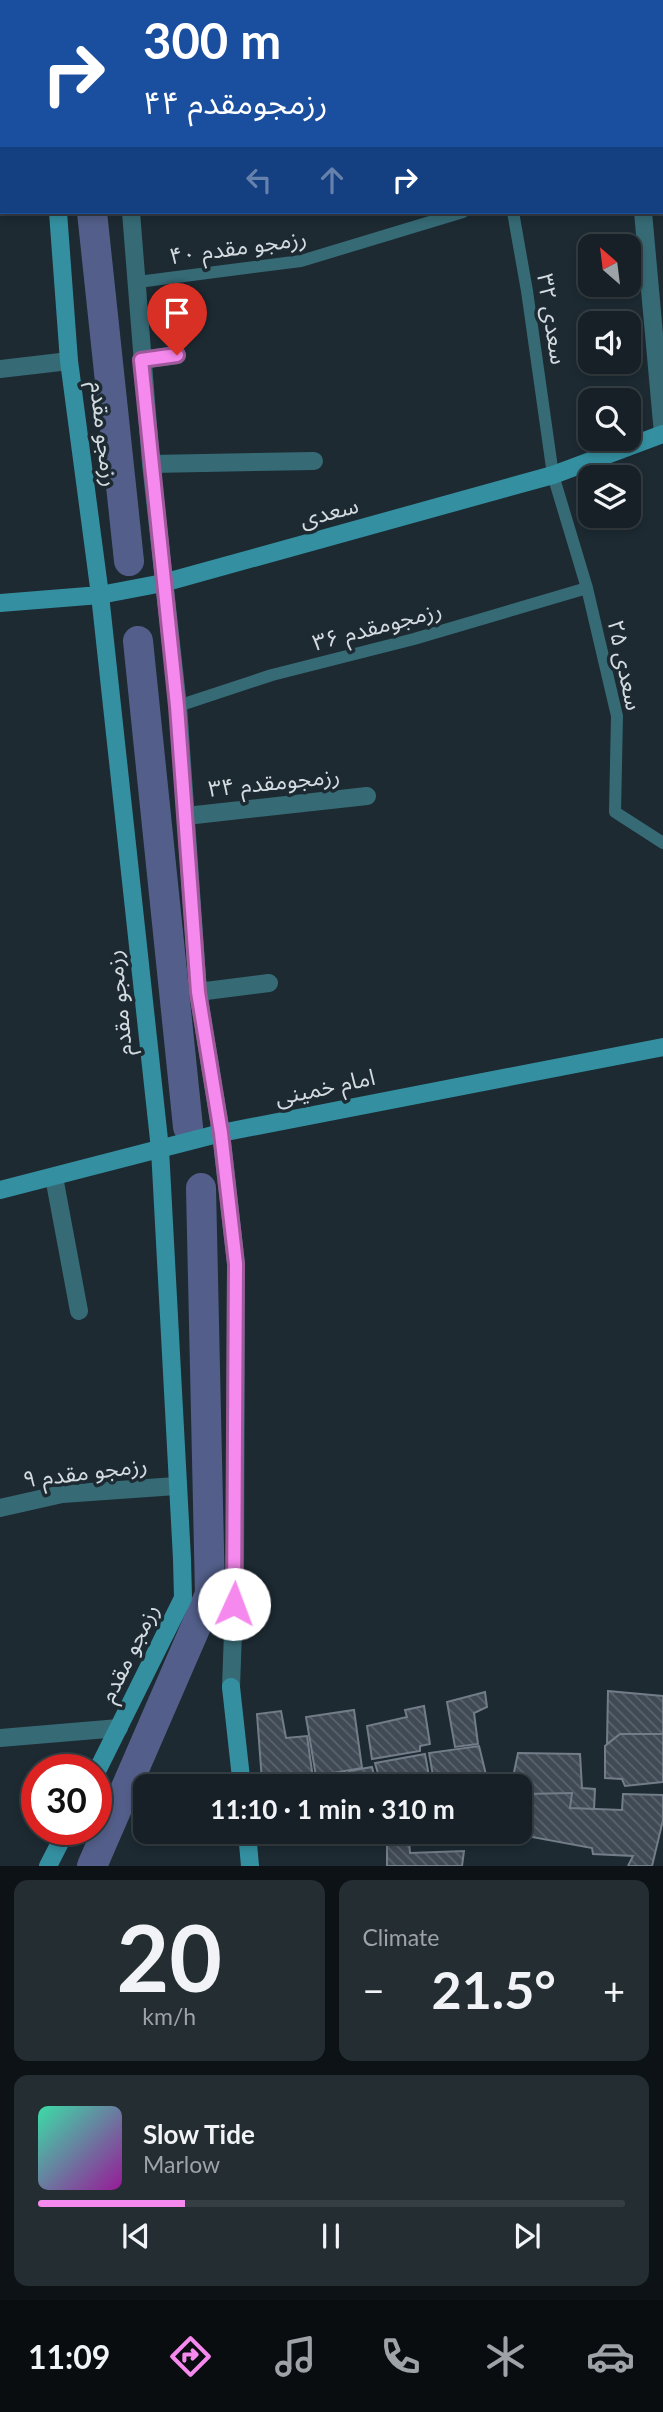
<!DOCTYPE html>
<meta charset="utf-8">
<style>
:root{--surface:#162026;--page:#232d32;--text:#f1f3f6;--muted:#9ea3a7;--line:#353e43;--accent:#f589ee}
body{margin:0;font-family:Lato,"Noto Sans Arabic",sans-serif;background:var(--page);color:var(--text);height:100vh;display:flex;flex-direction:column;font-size:26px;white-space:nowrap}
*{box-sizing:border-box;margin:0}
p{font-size:23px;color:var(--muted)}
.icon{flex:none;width:38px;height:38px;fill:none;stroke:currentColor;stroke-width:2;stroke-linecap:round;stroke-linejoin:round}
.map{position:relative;height:1866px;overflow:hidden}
.sheet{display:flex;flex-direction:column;gap:14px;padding:14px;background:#0c1215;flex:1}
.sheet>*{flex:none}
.banner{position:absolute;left:0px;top:0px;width:663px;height:214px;box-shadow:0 4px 10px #0003,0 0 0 2px var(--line);background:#1a4fa0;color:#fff;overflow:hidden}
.needle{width:46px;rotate:332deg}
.controls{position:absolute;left:578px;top:234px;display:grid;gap:14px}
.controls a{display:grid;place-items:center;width:63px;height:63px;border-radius:14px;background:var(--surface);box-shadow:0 4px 10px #0003,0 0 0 2px var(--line);font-size:35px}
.speed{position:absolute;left:21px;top:1754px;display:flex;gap:14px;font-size:35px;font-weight:700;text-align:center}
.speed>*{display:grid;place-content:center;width:91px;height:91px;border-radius:50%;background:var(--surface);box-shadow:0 4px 10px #0003,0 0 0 2px var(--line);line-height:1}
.speed .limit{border:10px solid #d22;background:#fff;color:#111}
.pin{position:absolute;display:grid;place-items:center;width:60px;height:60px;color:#fff;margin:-72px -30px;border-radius:50% 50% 50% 0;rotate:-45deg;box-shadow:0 0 7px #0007}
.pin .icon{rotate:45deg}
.me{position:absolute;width:77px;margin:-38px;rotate:2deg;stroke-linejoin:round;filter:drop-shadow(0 0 5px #0008)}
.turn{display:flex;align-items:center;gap:24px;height:147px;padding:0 28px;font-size:32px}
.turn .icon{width:91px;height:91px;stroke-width:2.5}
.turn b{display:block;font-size:49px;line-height:60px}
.lanes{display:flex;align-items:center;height:66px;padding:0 28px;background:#0003;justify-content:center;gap:35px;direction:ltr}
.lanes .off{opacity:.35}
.big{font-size:52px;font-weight:700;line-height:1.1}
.sheet .tile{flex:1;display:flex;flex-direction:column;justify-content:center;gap:10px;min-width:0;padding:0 24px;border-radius:14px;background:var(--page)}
.sheet .dial{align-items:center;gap:0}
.dial b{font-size:91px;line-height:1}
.song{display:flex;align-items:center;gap:21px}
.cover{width:84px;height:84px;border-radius:10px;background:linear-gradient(135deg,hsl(160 70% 55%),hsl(300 70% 35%))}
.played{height:7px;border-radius:4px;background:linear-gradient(90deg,var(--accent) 25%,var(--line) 25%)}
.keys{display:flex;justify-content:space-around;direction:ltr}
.heat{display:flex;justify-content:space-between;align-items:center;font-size:38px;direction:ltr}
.sheet .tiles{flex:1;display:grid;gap:14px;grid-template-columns:1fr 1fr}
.tile:last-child{grid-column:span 2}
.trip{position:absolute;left:133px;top:1774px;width:399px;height:70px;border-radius:14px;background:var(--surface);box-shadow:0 4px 10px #0003,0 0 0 2px var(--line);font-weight:700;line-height:70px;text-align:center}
.tab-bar{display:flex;height:112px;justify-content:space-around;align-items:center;background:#090d0f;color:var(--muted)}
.tab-bar .icon{width:49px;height:49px}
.tab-bar .active{color:var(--accent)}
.tab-bar b{font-size:32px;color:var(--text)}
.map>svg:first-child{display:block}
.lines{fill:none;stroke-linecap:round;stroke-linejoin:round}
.canal{stroke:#535f8a;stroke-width:30}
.building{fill:url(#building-back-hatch);stroke:#727d89;stroke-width:2}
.lane{stroke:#366b76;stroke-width:12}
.street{stroke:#366b76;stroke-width:18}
.secondary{stroke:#3490a1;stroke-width:18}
.route-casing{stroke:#9f599b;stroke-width:18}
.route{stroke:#f589ee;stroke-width:12}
.labels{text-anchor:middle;stroke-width:7;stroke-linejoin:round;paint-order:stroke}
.street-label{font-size:23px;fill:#d3dbe0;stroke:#1d2a32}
</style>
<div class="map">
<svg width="663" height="1866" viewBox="0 0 663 1866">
<defs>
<pattern id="building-back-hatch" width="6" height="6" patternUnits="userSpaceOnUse" patternTransform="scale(1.75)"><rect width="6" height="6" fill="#404a55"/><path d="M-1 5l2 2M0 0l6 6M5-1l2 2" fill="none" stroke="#5b646d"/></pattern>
</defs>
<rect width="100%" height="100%" fill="#1d2a32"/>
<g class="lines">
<!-- canal -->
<path class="canal" d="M69 0V2
M92 212 129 561
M138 641 188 1127
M92 1866 210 1594 201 1188"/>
</g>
<!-- building -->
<path class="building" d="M608 1691 663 1696V1734H620L607 1744Z
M485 1692 487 1707 474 1713 478 1744 455 1747 447 1702Z
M424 1706 430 1744 420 1746V1751L372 1759 367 1726 407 1717 405 1710Z
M354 1710 362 1768 316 1776 306 1717Z
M281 1711 286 1738 307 1736 313 1778 262 1781 257 1714Z
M620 1734H663V1782L625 1786 622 1779 605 1778V1746Z
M479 1746 489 1787H435L429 1753Z
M518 1753 580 1754 582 1788 595 1789 594 1809 570 1808 572 1793 526 1794 525 1790 520 1800V1787H511Z
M425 1754 431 1787H382L375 1763Z
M372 1767 377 1787H351L349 1771Z
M345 1774 346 1787H296V1780Z
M277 1780H296V1787H277Z
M572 1793 570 1808 622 1810 623 1794 663 1795V1820L652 1866H628L633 1856 593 1854 592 1848 521 1835 524 1794Z
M409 1840 410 1853 464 1851 462 1866H387V1842Z"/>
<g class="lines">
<!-- lane -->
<path class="lane" d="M635 0V2
M513 212 527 291 553 475 587 588 617 716 615 812 663 843
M138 282 301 261 463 212
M178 706 272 675 414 639 587 588"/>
<!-- street -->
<path class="street" d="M110 0V2
M400 0V2
M0 138H2
M662 153H663
M131 212 151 464 178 706 198 992 221 1133 236 1264 235 1577 231 1687
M643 212 663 434
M141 360 177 355
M0 369 69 361
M151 464 314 461
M186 816 367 796
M198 992 269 983
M54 1177 79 1311
M0 1508 62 1494 176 1486
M0 1738 119 1728"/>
<!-- secondary -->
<path class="secondary" d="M37 0V2
M58 212 69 361 100 595 160 1149 182 1559 183 1598 96 1773
M0 603 100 595 163 583 553 475 663 434
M0 1190 221 1133 663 1047
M231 1687 242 1787
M247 1832 250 1866
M48 1866 67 1829"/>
</g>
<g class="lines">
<defs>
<path id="route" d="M177 355 141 360 177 706 198 992 221 1133 236 1264 234 1604"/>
</defs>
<!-- route casing -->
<use href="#route" class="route-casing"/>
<!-- route -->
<use href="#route" class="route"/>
</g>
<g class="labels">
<!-- street labels -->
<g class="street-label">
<text transform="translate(238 247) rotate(-8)" y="8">رزمجو مقدم ۴۰</text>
<text transform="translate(552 319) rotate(81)" y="8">سعدی ۳۲</text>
<text transform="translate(104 434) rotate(83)" y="8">رزمجو مقدم</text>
<text transform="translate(329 512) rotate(-15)" y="8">سعدی</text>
<text transform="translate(377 626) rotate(-15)" y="8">رزمجومقدم ۳۶</text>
<text transform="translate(625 665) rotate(78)" y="8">سعدی ۲۵</text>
<text transform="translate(274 782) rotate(-6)" y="8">رزمجومقدم ۳۴</text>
<text transform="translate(119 1003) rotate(-96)" y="8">رزمجو مقدم</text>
<text transform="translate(325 1087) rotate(-12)" y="8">امام خمینی</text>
<text transform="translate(85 1472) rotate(-7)" y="8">رزمجو مقدم ۹</text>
<text transform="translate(129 1653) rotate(-64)" y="8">رزمجو مقدم</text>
</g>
</g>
</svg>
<div class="controls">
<a><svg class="needle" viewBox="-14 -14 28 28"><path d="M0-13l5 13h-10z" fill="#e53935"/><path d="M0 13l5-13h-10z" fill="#9ea3a7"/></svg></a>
<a><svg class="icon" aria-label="sound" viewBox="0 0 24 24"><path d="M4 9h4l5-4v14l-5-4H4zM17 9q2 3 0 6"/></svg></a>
<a><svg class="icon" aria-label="search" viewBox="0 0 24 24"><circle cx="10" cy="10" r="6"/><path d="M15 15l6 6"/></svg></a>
<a><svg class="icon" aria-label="layers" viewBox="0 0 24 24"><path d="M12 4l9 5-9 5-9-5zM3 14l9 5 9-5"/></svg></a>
</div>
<div class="speed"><div class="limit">30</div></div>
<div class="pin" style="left:177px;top:355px;background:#d93025"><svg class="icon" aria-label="arrive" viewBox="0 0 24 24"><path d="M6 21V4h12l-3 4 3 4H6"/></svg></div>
<svg class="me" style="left:234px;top:1604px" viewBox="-20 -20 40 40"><circle r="19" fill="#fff"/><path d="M0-13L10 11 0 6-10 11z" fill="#f589ee"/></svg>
<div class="trip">11:10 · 1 min · 310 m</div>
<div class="banner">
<div class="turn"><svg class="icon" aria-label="right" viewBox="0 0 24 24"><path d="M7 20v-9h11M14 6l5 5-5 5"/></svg><div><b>300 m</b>رزمجومقدم ۴۴</div></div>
<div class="lanes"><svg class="icon off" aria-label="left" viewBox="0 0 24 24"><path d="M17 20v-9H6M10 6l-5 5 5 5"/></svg><svg class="icon off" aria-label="ahead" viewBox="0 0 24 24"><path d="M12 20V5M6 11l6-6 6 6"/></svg><svg class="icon" aria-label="right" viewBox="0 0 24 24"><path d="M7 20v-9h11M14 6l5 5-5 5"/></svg></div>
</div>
</div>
<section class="sheet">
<div class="tiles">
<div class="tile dial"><b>20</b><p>km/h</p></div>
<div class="tile"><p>Climate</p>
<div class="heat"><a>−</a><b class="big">21.5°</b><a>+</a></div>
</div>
<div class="tile">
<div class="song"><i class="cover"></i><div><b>Slow Tide</b><p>Marlow</p></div></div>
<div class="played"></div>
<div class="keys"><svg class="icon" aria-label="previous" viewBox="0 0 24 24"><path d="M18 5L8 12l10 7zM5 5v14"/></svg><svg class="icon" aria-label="pause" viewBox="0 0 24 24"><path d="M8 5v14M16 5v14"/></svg><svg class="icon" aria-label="next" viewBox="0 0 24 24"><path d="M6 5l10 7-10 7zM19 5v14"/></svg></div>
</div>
</div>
</section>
<nav class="tab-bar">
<b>11:09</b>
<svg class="icon active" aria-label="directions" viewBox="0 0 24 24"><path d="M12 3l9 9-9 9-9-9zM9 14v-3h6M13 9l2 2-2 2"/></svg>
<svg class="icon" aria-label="music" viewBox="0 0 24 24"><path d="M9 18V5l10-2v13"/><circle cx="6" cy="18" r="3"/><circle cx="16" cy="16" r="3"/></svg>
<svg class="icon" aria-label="phone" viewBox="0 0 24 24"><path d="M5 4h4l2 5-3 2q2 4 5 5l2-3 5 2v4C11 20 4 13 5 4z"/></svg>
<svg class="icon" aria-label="climate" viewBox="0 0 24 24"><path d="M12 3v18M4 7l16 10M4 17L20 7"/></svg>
<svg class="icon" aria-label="car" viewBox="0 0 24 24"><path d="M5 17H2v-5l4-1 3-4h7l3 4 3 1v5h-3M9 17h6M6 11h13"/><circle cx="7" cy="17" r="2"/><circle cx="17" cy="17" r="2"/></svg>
</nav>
